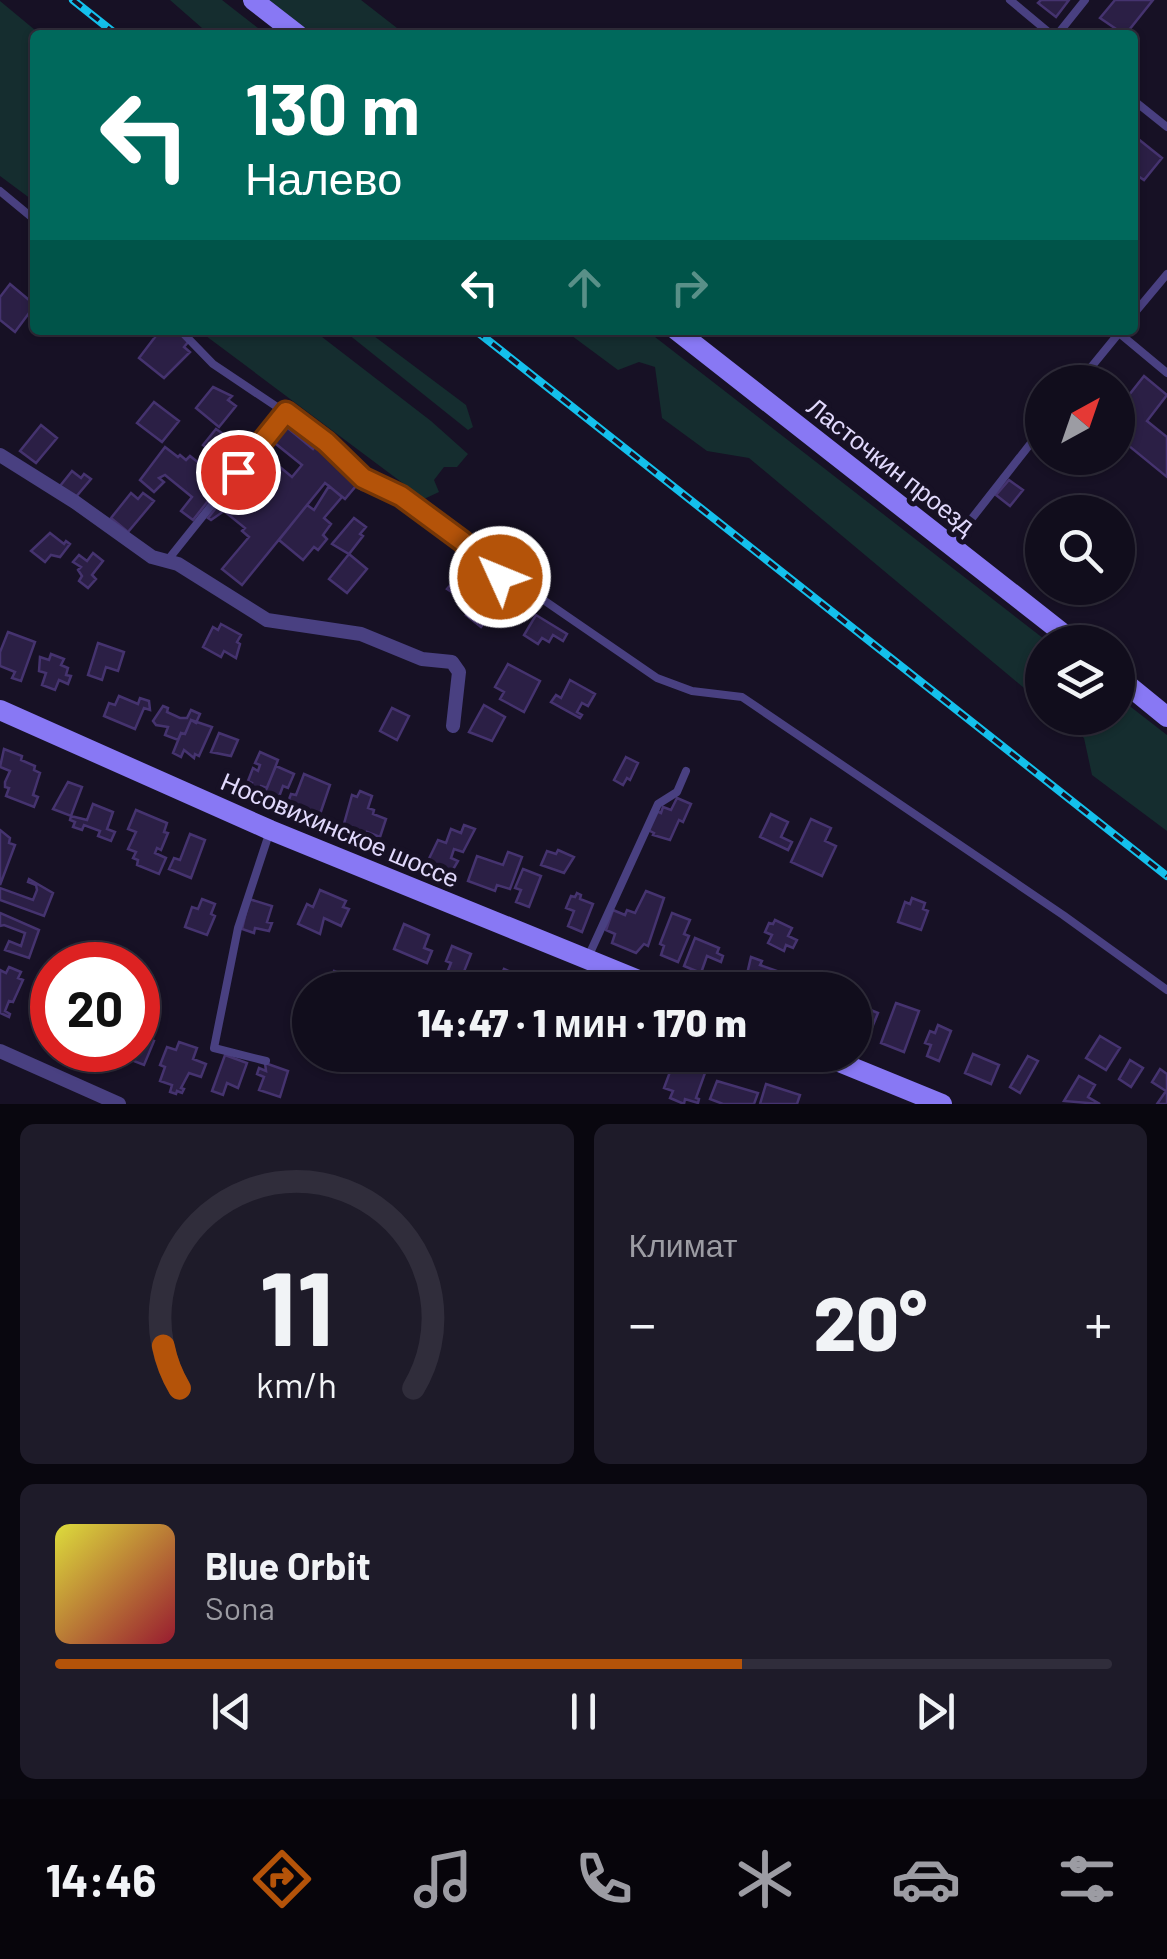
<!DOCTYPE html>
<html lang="ru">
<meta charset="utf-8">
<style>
:root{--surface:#110d1c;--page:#1e1b29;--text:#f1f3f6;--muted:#9c9ca3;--line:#302d3b;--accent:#b45309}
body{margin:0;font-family:Barlow,sans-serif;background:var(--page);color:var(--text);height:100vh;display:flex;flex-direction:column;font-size:38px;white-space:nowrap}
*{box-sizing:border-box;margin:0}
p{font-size:32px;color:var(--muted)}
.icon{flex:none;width:55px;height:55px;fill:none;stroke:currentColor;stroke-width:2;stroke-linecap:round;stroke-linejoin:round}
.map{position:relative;height:1104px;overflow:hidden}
.drawer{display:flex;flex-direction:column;gap:20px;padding:20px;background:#09070f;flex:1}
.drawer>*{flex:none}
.banner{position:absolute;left:30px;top:30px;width:1108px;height:305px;border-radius:10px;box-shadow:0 2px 8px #0004,0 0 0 2px var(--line);background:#00695c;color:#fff;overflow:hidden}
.needle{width:65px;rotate:40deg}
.fabs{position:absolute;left:1025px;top:365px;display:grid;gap:20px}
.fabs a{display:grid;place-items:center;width:110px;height:110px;border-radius:50%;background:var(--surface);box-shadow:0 2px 8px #0004,0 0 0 2px var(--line);font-size:50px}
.speed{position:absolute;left:30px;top:942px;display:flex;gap:20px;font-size:50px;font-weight:700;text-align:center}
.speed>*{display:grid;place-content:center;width:130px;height:130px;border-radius:50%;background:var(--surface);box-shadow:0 2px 8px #0004,0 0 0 2px var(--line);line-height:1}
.speed .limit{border:15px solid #d22;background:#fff;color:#111}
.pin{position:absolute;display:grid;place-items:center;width:85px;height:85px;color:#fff;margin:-42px;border:5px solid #fff;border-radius:50%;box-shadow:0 2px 10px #0007}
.me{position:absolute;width:110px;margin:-55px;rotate:314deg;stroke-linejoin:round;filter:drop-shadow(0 0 8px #0008)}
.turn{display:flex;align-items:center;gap:35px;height:210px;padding:0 50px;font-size:45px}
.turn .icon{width:130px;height:130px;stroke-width:2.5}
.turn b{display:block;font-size:70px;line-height:85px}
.lanes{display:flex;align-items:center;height:95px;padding:0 50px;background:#0003;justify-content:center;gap:50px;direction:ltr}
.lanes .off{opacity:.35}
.big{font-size:75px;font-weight:800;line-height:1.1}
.drawer .card{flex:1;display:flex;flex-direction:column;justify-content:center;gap:15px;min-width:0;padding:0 35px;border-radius:15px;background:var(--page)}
.drawer .dial{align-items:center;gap:0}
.dial svg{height:260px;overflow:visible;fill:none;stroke:var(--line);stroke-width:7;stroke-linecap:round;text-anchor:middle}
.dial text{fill:var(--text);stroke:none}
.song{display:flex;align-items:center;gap:30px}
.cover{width:120px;height:120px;border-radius:15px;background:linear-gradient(135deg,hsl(60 70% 55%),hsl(350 70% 35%))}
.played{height:10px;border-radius:5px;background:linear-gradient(90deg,var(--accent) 65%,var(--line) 65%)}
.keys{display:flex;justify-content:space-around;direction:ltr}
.heat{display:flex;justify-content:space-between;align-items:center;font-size:55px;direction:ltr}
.drawer .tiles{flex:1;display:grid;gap:20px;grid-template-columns:1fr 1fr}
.card:last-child{grid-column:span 2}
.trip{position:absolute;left:292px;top:972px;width:580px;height:100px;border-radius:50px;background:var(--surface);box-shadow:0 2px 8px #0004,0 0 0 2px var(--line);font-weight:800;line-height:100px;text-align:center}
.dock{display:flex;height:160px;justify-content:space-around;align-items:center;background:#07050b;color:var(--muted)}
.dock .icon{width:70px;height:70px}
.dock .selected{color:var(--accent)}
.dock b{font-size:45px;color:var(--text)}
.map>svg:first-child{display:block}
.green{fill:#152d2f}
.building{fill:#2b1f45;stroke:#45336f;stroke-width:2.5}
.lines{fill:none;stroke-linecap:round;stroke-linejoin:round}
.lane{stroke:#494081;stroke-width:8}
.street{stroke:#494081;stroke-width:14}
.secondary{stroke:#8878f4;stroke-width:20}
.rail-casing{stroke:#14c0ec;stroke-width:8}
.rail{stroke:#171125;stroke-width:4;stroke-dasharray:11;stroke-linecap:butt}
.route-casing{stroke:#753606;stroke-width:25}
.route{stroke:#b45309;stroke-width:18}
.labels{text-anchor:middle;stroke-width:10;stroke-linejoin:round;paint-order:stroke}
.street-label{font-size:25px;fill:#e1d9fc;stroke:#171125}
</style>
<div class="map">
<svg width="1167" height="1104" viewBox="0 0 1167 1104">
<rect width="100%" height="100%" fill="#171125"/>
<!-- green -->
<path class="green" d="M170 0H222L267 35H210Z
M269 0H361L406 35H314Z
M0 1 41 35H35V202L0 176Z
M198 330H313L431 421 468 454 457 467H444L434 480 439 492 424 499Z
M343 330H366L466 405 473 427 468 430Z
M564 330H646L1048 642H1042V703L749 458 707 451 662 418 655 367 639 362 618 370Z
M1118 697 1167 735V831L1092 775 1084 738 1060 718H1118Z"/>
<!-- building -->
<path class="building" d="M1041 0H1069L1056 17 1038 3Z
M1115 0H1153L1125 35 1100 18Z
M1132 134 1162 158 1144 180 1132 172Z
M10 284 35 305 15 332 0 320V297Z
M154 330H175L189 341 184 347 190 352 164 378 139 358 155 337 151 334Z
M1144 376 1167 395 1147 421 1167 437V477L1118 437V409Z
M213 387 232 396 228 400 236 406 219 427 196 408Z
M154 402 179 421 162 442 137 423Z
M41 425 57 438 36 463 20 451Z
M284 425 313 449 317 444 365 487 362 490 356 486 345 499 325 483 242 585 222 569 249 537 242 531 245 528 224 511 211 520 208 518 238 480 249 489 261 475 269 481 280 467 292 477 302 465 271 440Z
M216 429 248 451 243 457 240 454 221 477 199 460 208 449 203 445Z
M165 447 178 457 180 455 186 460 190 456 223 482 193 520 181 511 192 497 165 475 159 478 164 482 154 492 140 480Z
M72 471 81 478 84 474 91 479 75 498 60 486Z
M1009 480 1023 490 1010 506 996 495Z
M329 486 342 497 324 518 331 524 323 535 327 539 318 550 314 547 303 560 279 540 307 505 314 510Z
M131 493 138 499 143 493 154 501 128 532 111 518Z
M354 518 366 527 360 534 363 536 349 554 332 544Z
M50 533 64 544 66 541 70 544 60 557 51 555 45 562 31 551Z
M93 553 103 561 92 575 96 579 88 588 79 581 82 576 78 570 81 567 73 562 79 555 87 561Z
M349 554 367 569 347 593 329 579Z
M465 568 475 577 480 572 492 582 486 590 480 585 466 601 447 589Z
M485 593 499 604 481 627 466 615Z
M536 615 567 634 563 641 553 635 549 642 542 638 538 644 524 635Z
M221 624 241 635 237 642 240 644 236 658 224 651 221 657 203 647 213 627 218 630Z
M8 632 35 642 21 681 12 678 15 672 0 666V652Z
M98 643 124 652 118 671 106 667 102 680 88 675Z
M51 654 64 659 61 665 68 668 66 675 71 676 68 684 59 680 55 690 42 685 46 673 39 671 40 657 49 660Z
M508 664 540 681 524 712 500 699 504 692 495 687Z
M570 680 595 694 588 706 582 703 577 712 582 715 580 718 551 702 556 695 561 698Z
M119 696 138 704 140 698 149 701 150 710 144 708 135 729 104 716 109 703 115 705Z
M484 705 505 717 492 741 469 732Z
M163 706 168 708 167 712 180 718H187L191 710 200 714 196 723 191 720 185 734 181 733 178 740 165 735 168 727 156 725 153 721Z
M392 708 409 716 397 740 380 731Z
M191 720 212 727 199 756 195 754 194 758 184 750 181 757 173 753 181 733 185 734Z
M219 733 238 740 231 756 211 752Z
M4 749 22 756 21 760 35 766 34 770 40 773 33 795 38 797 34 807 6 796 9 788 5 787V782L10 771 0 767Z
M260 752 278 760 267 788 261 786 258 792 250 789 252 783 248 781 253 768 258 771 260 765 255 763Z
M626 757 638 763 630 780 627 778 623 785 614 780Z
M276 766 294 774 288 788 283 786 276 805 262 799Z
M304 774 330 785 317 823 285 810 291 794 296 795Z
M68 782 82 787 71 816 53 809Z
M360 791 372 796 368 808 374 810 373 814 386 819 380 837 367 832 365 840 340 838 352 795 357 797Z
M677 798 691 804 683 822 679 820 670 840 653 835 654 833 648 830 656 811 661 813 663 807 671 810Z
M93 804 113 812 107 829 115 832 111 841 98 836 100 831 84 825 82 830 73 827 75 822 70 820 71 816 87 820Z
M136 810 167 823 164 832 168 833 161 850 157 848 155 853 166 858 159 874 137 865 138 860 133 858 136 852 128 849 136 832 128 829Z
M771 814 788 822 781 837 792 842 788 850 760 837Z
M811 819 831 828 825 841 836 846 822 876 791 862Z
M464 825 475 829 463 852 454 849 451 858 458 861 451 873 446 871 443 879 423 871 438 840 446 843 451 829 461 833Z
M0 830 10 838 9 843 15 845 0 885Z
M190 834 205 840 191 878 169 869 174 858 180 860Z
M558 850 574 857 564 873 541 865 547 851 556 854Z
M508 852 522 857 510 889 497 885 495 891 468 881 477 856 503 865Z
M523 869 541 876 529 907 516 902 521 890 515 888Z
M29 879 53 893 44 916 0 900V888L33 900 37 890 36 885 28 882Z
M320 890 346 901 343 907 349 909 341 926 324 918 320 934 298 924 307 904 313 907Z
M646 891 664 898 648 946 644 944 636 953 612 943 615 934 606 930 613 910 625 915 627 910 635 913Z
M577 893 581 895 580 899 593 904 582 932 568 926 574 911 566 908 571 896 575 897Z
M912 898 925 903 923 909 928 911 921 930 898 922 905 902 910 904Z
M202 899 215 904 211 914 215 916 207 935 185 927 192 907 198 909Z
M249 899 272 906 267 922 272 923 269 931 255 928 254 933 242 929Z
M0 913 39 930 29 958 5 950 9 941 21 946 25 933 4 925 0 926Z
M672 913 690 920 684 934 689 936 678 962 661 955 664 946 660 944Z
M775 920 792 928 788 936 797 940 793 948 786 945 784 951 768 943 772 935 765 932 769 923 773 924Z
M404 924 429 935 424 948 432 951 427 963 394 949Z
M695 938 719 948 717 953 723 956 721 962 707 956 701 973 684 966Z
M452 946 471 954 459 984 464 986 462 990H440L451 963 446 961Z
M751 957 762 961 760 965 777 971 770 990 744 987Z
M9 967 21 972 18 978 23 980 13 1002 9 1001 5 1011 10 1014 9 1017 0 1013V970L6 973Z
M504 969 525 978 520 990 498 982Z
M334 971 363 981 360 990H327Z
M42 990 52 994V1024L42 1020 46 1009 36 1005Z
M896 1003 919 1011 904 1052 881 1043Z
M856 1004 878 1013 869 1035 855 1029Z
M938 1025 951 1031 939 1061 927 1056 931 1045 925 1043 930 1031 935 1033Z
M138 1034 154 1041 144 1065 121 1056 123 1050H138Z
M1100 1036 1120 1048 1106 1070 1086 1058Z
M179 1042 197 1048 193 1059 206 1064 201 1077 189 1073 181 1088 184 1089 182 1093 177 1091 176 1094 170 1092 172 1085 160 1081 165 1067 160 1065 167 1047 176 1050Z
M973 1054 999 1065 991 1084 965 1073Z
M225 1055 247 1063 238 1088 227 1083 223 1095 212 1091Z
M619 1055H650L645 1069 618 1059Z
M1028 1056 1038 1061 1020 1093 1010 1087Z
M1130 1060 1143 1068 1131 1087 1119 1079Z
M674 1061 705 1073 696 1098 699 1099 698 1103 685 1099 684 1104 670 1098 673 1091 664 1088Z
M265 1063 288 1071 280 1097 259 1090 264 1077 257 1074 259 1068 266 1071Z
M1160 1069 1167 1074V1104H1157L1166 1091 1152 1082Z
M1079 1076 1095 1085 1088 1097 1100 1104 1064 1101Z
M717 1081 758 1093 754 1104H723L710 1099Z
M766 1084 800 1095 797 1104H760Z"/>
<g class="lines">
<!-- lane -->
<path class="lane" d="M1010 0 1052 35
M1057 35 1085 0
M1132 99 1167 127
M0 191 35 220
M1132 316 1167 274
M180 330 213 364 310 429 363 478 401 496 462 541 521 597H535L545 601 657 678 692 691 742 697 1063 915 1167 990
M1121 330 1119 333 1167 373
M1079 382 1119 333
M951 545 1042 429
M167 561 286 412
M589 955 658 804 677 792 686 771
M266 1061 214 1048 238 928 269 834"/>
<!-- street -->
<path class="street" d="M0 455 75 502 152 557 178 564 267 620 361 634 422 659 452 662 459 672 453 726
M0 1051 119 1104"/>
<!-- secondary -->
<path class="secondary" d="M253 0 298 35
M676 330 1074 642
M1118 677 1167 717
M0 710 270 830 663 990
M822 1055 942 1104"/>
<defs>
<path id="rail" d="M73 0 117 35
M475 330 1167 876"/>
</defs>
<!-- rail casing -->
<use href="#rail" class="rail-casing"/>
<!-- rail -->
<use href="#rail" class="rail"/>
</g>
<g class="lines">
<defs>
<path id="route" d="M238 472 286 412 326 442 363 478 401 496 462 541 500 577"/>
</defs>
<!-- route casing -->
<use href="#route" class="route-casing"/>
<!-- route -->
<use href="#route" class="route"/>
</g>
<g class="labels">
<!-- street labels -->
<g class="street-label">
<text transform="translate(891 466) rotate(38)" y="9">Ласточкин проезд</text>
<text transform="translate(340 830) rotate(23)" y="9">Носовихинское шоссе</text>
</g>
</g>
</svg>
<div class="fabs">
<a><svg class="needle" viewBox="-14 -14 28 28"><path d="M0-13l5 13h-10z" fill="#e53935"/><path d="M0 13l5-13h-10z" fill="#9c9ca3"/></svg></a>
<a><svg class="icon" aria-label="search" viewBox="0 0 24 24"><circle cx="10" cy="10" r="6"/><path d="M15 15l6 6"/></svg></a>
<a><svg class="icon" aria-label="layers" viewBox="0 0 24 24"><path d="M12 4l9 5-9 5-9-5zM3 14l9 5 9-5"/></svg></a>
</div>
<div class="speed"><div class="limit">20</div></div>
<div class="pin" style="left:238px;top:472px;background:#d93025"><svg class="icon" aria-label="arrive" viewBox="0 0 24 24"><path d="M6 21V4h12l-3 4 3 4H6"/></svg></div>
<svg class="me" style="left:500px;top:577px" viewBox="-20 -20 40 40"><circle r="17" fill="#b45309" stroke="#fff" stroke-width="3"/><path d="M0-11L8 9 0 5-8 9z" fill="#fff"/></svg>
<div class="trip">14:47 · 1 мин · 170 m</div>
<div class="banner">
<div class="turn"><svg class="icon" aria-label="left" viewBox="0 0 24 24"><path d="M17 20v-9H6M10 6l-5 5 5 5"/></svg><div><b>130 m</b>Налево</div></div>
<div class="lanes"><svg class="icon" aria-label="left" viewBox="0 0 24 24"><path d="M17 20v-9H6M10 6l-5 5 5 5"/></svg><svg class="icon off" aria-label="ahead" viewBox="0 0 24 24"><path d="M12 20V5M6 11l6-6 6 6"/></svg><svg class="icon off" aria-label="right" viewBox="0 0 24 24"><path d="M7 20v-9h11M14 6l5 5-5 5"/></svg></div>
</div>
</div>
<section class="drawer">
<div class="tiles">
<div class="card dial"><svg viewBox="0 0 100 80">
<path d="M14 69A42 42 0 1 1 86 69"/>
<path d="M14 69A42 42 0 0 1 9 56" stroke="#b45309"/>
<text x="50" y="56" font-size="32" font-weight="700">11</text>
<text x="50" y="72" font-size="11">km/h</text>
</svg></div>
<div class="card"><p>Климат</p>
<div class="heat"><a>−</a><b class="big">20°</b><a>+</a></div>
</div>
<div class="card">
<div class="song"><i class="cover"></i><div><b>Blue Orbit</b><p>Sona</p></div></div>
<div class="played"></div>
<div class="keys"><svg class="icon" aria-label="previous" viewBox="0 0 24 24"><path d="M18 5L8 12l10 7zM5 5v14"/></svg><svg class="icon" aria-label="pause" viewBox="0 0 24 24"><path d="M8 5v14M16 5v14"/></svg><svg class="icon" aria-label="next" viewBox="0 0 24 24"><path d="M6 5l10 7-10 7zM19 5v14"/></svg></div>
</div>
</div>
</section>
<nav class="dock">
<b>14:46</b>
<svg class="icon selected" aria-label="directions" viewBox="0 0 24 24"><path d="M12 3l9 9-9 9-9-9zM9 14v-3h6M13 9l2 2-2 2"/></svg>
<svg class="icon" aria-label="music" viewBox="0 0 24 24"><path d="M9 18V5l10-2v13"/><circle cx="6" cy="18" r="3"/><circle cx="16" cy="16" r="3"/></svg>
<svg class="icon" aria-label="phone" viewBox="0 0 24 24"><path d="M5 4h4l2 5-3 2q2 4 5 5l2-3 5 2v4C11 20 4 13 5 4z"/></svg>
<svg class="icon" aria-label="climate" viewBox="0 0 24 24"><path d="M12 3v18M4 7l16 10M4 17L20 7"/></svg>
<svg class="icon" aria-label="car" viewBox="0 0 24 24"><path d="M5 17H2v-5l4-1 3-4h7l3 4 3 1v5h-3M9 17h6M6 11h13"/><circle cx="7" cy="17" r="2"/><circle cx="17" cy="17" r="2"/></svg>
<svg class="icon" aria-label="filters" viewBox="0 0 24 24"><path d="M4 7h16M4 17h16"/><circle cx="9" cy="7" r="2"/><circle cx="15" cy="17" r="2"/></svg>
</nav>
